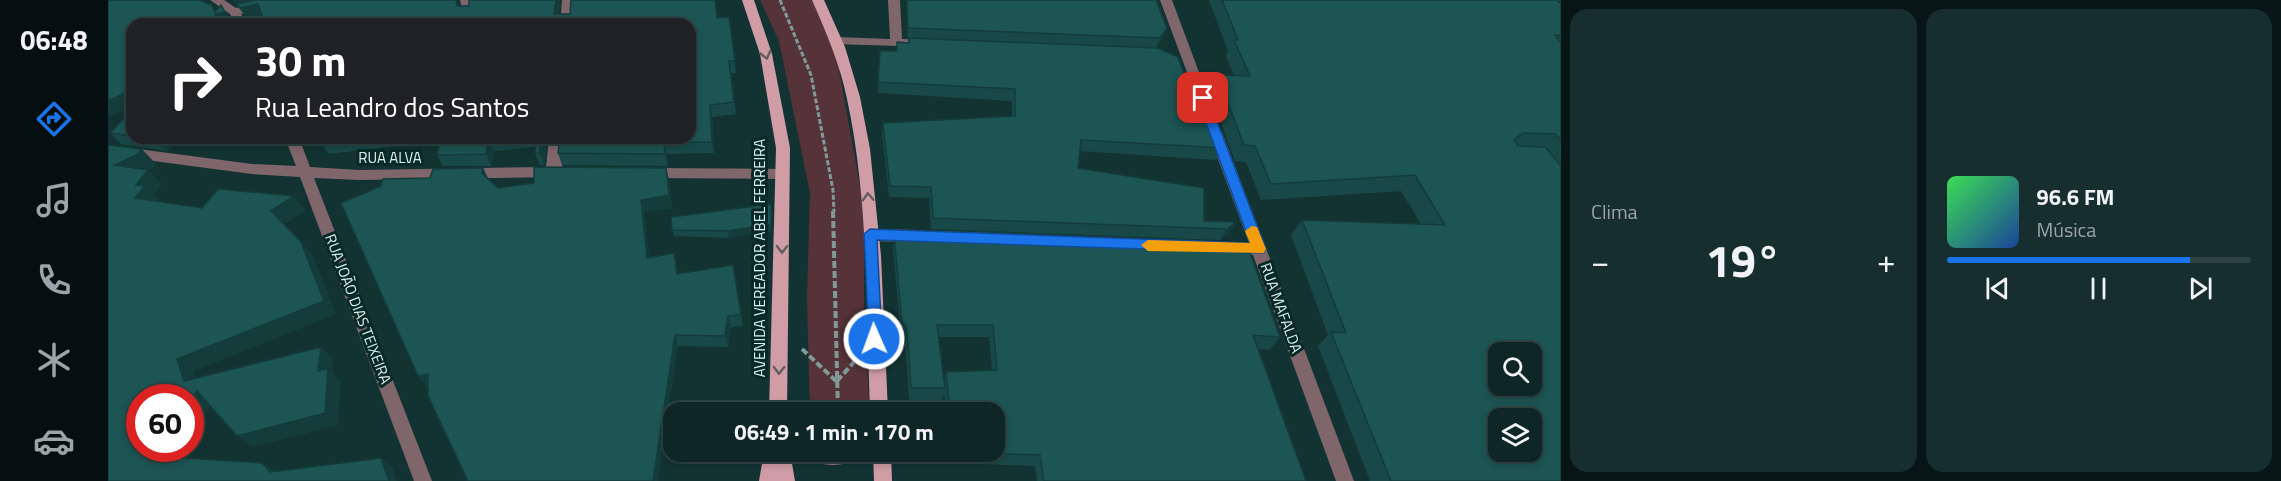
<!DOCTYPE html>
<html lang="pt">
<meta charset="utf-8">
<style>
:root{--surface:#0e2626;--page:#172e2e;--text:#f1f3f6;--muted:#9ba5a7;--line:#2e4343;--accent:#1a73e8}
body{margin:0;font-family:"Titillium Web",sans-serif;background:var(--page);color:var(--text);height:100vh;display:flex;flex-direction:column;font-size:22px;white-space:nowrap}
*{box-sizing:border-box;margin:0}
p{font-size:20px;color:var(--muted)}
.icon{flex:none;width:33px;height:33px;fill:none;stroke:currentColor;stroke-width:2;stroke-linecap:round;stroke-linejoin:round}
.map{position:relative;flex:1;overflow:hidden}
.panel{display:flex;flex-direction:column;gap:9px;padding:9px;background:#081515;width:720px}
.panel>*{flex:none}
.top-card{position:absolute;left:18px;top:18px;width:570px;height:126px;border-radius:18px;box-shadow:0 3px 9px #0003,0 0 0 2px var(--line);background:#202124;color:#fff;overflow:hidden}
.fabs{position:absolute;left:1380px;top:342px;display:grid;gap:12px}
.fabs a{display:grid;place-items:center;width:54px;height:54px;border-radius:12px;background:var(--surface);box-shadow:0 3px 9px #0003,0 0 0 2px var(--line);font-size:30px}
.speed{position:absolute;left:18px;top:384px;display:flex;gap:12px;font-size:30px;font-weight:700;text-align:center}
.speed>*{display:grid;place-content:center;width:78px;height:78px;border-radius:50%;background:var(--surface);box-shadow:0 3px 9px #0003,0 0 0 2px var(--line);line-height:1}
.speed .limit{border:9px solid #d22;background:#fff;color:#111}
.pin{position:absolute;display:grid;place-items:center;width:51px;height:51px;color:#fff;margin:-26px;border-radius:12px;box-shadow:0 3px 9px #0006}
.me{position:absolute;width:66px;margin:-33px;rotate:358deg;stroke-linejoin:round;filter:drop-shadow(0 0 4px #0008)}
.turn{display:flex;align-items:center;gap:21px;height:126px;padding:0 30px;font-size:27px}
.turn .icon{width:78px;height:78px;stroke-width:2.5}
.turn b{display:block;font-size:42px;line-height:51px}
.big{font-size:45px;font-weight:700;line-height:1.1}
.panel .tile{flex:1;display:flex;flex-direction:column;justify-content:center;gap:9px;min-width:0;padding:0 21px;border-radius:18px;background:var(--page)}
.song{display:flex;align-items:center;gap:18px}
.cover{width:72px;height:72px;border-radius:9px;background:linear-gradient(135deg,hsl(130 70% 55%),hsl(220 70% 35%))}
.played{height:6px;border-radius:3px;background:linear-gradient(90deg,var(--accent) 80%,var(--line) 80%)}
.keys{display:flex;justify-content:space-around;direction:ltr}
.heat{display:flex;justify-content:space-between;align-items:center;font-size:33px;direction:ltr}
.panel .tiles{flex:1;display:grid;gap:9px;grid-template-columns:repeat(2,1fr)}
.trip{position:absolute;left:555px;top:402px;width:342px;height:60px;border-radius:18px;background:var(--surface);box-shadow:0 3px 9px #0003,0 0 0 2px var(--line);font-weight:700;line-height:60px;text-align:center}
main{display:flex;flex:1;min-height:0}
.dock{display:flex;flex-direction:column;width:108px;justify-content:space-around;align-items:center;background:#060f0f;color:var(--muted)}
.dock .icon{width:42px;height:42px}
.dock .active{color:var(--accent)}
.dock b{font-size:27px;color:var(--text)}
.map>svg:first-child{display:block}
.green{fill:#553339}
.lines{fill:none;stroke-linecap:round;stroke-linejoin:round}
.path-far1{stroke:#819a99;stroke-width:3;stroke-dasharray:5 2;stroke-linecap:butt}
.path{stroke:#819a99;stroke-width:4;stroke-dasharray:7 3;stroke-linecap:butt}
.minor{fill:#7f666a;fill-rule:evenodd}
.major{fill:#d09da6;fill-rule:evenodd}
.wall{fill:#184948;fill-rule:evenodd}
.shaded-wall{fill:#143c3b}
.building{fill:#1c5554;stroke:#143c3b;stroke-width:1.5;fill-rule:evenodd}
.oneway{stroke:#615d61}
.route{fill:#1a73e8;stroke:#114b97;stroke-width:1.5}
.slow{fill:#f59e0b}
.labels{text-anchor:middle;stroke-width:6;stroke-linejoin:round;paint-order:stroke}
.street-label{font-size:15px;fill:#ddefef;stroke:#072928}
</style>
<main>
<nav class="dock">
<b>06:48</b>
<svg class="icon active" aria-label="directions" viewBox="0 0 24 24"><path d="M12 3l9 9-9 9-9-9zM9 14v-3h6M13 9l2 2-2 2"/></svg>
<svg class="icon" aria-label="music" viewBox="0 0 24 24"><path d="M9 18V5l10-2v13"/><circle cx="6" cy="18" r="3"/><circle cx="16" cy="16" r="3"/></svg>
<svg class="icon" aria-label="phone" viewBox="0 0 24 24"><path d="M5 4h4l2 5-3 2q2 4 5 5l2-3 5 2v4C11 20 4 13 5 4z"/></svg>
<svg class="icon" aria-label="climate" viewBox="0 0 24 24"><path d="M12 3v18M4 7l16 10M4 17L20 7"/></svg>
<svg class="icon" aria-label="car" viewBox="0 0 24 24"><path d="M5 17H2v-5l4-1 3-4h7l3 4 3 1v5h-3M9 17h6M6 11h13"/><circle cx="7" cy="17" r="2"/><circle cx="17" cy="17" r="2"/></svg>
</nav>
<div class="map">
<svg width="1453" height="481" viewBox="0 0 1453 481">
<rect width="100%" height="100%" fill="#133332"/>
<!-- green -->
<path class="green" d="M652 0H705L729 59 756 208V307L761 401 757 412H702L699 298 702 193 671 41Z"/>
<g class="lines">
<!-- path-far1 -->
<path class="path-far1" d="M672 0 703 75 725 190 726 212"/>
<!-- path -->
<path class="path" d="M725 211 730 412
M694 349 728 381
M729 381 746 362"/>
<!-- minor -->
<path class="minor" d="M102 0H116L128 8 169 0H193L187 3 133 14 140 24H128L122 14Z
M352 0H364V16H356Z
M454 0H466L464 24H452Z
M780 0H792L794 39 821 40 827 44 825 47 725 44V38L729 37 782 39Z
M1052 0H1064L1101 99 1100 102H1090L1089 99Z
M1107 127 1114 132 1246 481H1228L1145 255 1079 253 1074 251 1071 247 1074 243 1079 241 1141 243 1100 132Z
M177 138H191L202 167 251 170 438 167 441 138H455L454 172 447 177 251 180 206 178 324 481H306L192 177 144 174 0 155V145L144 164 188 166Z
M540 168 675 169 682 174 675 179 540 178 533 173Z
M762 229 806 230 811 232 813 236 811 240 806 242 762 241 757 239 755 235 757 231Z"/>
<!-- major -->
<path class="major" d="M634 0H646L664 54 682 148 679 412H661L668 148 652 54Z
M704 0H716L737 47 752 97 762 149 773 256 780 412H762C758 308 761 201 739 99 732 64 718 32 704 0Z
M656 452H682L687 481H651Z
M690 452H760L757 458C735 467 715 467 693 458Z
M765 452H783L784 481H766Z"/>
</g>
<!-- wall -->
<path class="wall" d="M125 0 352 6 452 0 451 14 609 18 621 17 628 73H623L628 114 604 117 606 153 558 154 560 166 454 165 450 153 582 138 155 17 140 20Z
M798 0H1048L1055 38 1048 48 834 39 1078 79 1114 148 1108 160 972 151 970 168 1096 221 1128 222 1121 233 1112 240 823 229 821 198 781 197 774 134 775 123 904 116V101L770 93 772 51H788L800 43Z
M1101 0H1453V481H1262L1210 346 1220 335 1183 235 1194 220 1313 224 1293 191 1153 200 1138 162 1127 161 1101 91 1109 75H1126L1118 56 1120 51Z
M24 110V138H110L93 146 66 143 59 151 13 144 2 133Z
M214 138H439L436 165H432L427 153V147L386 151 383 166H335L329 155 332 141 221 154 212 142Z
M375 168 380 179 390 188 558 168 561 180 564 208 536 212 541 257 566 253 570 273 625 265 635 326 623 327 620 347 570 346 319 387 310 376 322 178Z
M663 204 664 231 621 238 566 236 564 230Z
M827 230 1095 251 1172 337 1161 350 1150 349 1198 481H929L927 466 844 463 842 452H886V412H838L836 393 834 400H801L799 367 796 339 793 335 785 248 786 234H826ZM830 337H881L884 370 838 372 836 380Z"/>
<!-- shaded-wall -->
<path class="shaded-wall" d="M125 0H157L129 6Z
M448 0H452L450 24 446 14Z
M150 4 158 16 140 20 132 8Z
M104 5 110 13 113 5 125 23 111 24Z
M1059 28 1055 38 1048 48 1052 38Z
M24 90V106L0 118V101Z
M602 105 604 117 606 153 604 142Z
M50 138H61L66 143 59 151 49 139Z
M87 138H110L93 146Z
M433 138H439L436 165 431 153Z
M381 140 386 151 383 166 378 154Z
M556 142 560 166 557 154Z
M34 149 48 164 44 168 40 170 54 184 46 195 52 200 41 213 27 198 7 165Z
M375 168 381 180 374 173Z
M558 168 561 180 564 208 536 212 543 269 539 258 533 200Z
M186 196 198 210 175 225 163 211Z
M663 204 664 231 621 238 620 231Z
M1128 222 1121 233 1112 240 1119 229Z
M1100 241 1092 255 1088 250Z
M193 242 205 256 228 314 86 371 93 393 105 403 82 437V400L69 359Z
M566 253 569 265 572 285 569 274Z
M620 316 623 327 620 347 617 336Z
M567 335 570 346 550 481H545Z
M213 347 225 359 224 372 233 381 230 425 145 447 129 436 210 371Z
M320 374 329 385 319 387 310 376Z
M50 448H75L63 467 45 456Z
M273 458 285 469 289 481H281Z
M154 463 170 473 162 472Z"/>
<!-- building -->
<path class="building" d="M0 0H91L104 5 107 12 113 5 117 12 107 14 111 24H24V90L0 101Z
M148 0H348L349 6H361V0H448L446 14H462L463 0H607L609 18 621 17 627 61H621L626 102 602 105 604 142H556L557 154 450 153 452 138H582V24H157L150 4 132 8 129 4Z
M799 0H1048L1059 28 1052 38 800 28Z
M1114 0H1449L1453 4V35H1447L1453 43V140L1447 134 1415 133 1406 140 1410 146 1437 147 1453 166V481H1283L1223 332 1238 333 1194 220 1337 225 1307 175 1163 184 1147 146 1136 145 1109 75 1142 76 1126 40H1130ZM1390 352H1424V386H1390ZM1390 418H1424V452H1390Z
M801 38 1050 48 1070 57 1078 79H1088L1114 148 973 140 970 168 1096 188V221L1128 222 1119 229 825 218 823 187 782 186 775 123 907 116V89L770 82 772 51H789V42L801 43Z
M24 110V136L2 133Z
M214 138H250L212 142Z
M333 138H399L381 140 378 154 329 155Z
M428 138H433L431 153H427Z
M0 145 34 149 30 154 7 165 40 170 28 185 37 186 27 198 94 208 110 189 186 196 163 211 193 242 216 301 69 359 76 381 213 347 210 371 220 368 217 413 129 436 89 391 82 400V398H32V448H50L45 456 154 463 162 472 273 458 281 481H0Z
M426 167 558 168 561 195 533 200 539 258 566 253 569 274 625 265 633 315 620 316 617 336 567 335 545 481H360L320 396V374L310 376 233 203 273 186 275 179 322 178 325 169 375 168 374 173 390 188 426 183Z
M663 204V224L620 231 564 230 563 217Z
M827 230 1100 241 1088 250 1142 253 1172 337 1145 335 1198 481H936L932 455 847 452H886V412H842L838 372 889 370 885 325H829L837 388H803L801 355 798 326 794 322 786 234H827Z"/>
<!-- one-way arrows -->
<defs><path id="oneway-chevron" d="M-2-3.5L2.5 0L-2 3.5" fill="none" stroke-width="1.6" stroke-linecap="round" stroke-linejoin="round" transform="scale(1.5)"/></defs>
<g class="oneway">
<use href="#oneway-chevron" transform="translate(658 55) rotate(76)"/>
<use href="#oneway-chevron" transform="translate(760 197) rotate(-93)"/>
<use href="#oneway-chevron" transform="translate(674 249) rotate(91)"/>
<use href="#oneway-chevron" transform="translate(671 370) rotate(91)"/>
</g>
<!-- route -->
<path class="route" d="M1095 94 1100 98 1158 249 1156 253 769 240 774 339 772 344H761L756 234 762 229 1142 243 1089 98Z"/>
<!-- slow -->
<path class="slow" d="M1144 226 1149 227 1158 249 1156 253 1040 251 1033 245 1040 240 1142 243 1137 231Z"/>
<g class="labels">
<!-- street labels -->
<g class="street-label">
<text x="282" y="163">RUA ALVA</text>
<text transform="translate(652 258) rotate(-90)" y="5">AVENIDA VEREADOR ABEL FERREIRA</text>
<text transform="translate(1173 308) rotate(70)" y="5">RUA MAFALDA</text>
<text transform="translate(250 309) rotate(69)" y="5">RUA JOÃO DIAS TEIXEIRA</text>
</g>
</g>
</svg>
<div class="fabs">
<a><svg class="icon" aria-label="search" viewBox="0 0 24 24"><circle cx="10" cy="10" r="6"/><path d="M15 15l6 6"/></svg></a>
<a><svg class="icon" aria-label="layers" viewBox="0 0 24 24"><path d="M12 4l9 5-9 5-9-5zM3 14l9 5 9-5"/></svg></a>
</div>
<div class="speed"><div class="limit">60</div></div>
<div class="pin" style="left:1095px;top:98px;background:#d93025"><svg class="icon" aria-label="arrive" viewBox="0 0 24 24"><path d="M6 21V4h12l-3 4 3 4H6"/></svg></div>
<svg class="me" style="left:766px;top:339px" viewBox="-20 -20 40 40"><circle r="17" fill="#1a73e8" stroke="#fff" stroke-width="3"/><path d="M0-11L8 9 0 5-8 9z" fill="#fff"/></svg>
<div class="trip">06:49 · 1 min · 170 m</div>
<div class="top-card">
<div class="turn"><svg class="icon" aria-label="right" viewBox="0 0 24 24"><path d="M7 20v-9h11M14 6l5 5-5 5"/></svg><div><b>30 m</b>Rua Leandro dos Santos</div></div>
</div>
</div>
<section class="panel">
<div class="tiles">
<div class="tile"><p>Clima</p>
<div class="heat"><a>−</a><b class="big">19°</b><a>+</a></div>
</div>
<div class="tile">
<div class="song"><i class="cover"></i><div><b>96.6 FM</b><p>Música</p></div></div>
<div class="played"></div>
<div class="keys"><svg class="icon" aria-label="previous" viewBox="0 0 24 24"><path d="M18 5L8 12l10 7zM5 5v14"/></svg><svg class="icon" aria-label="pause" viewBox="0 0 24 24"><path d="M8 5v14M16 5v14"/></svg><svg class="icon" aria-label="next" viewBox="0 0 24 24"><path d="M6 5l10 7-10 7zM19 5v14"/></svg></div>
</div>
</div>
</section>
</main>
